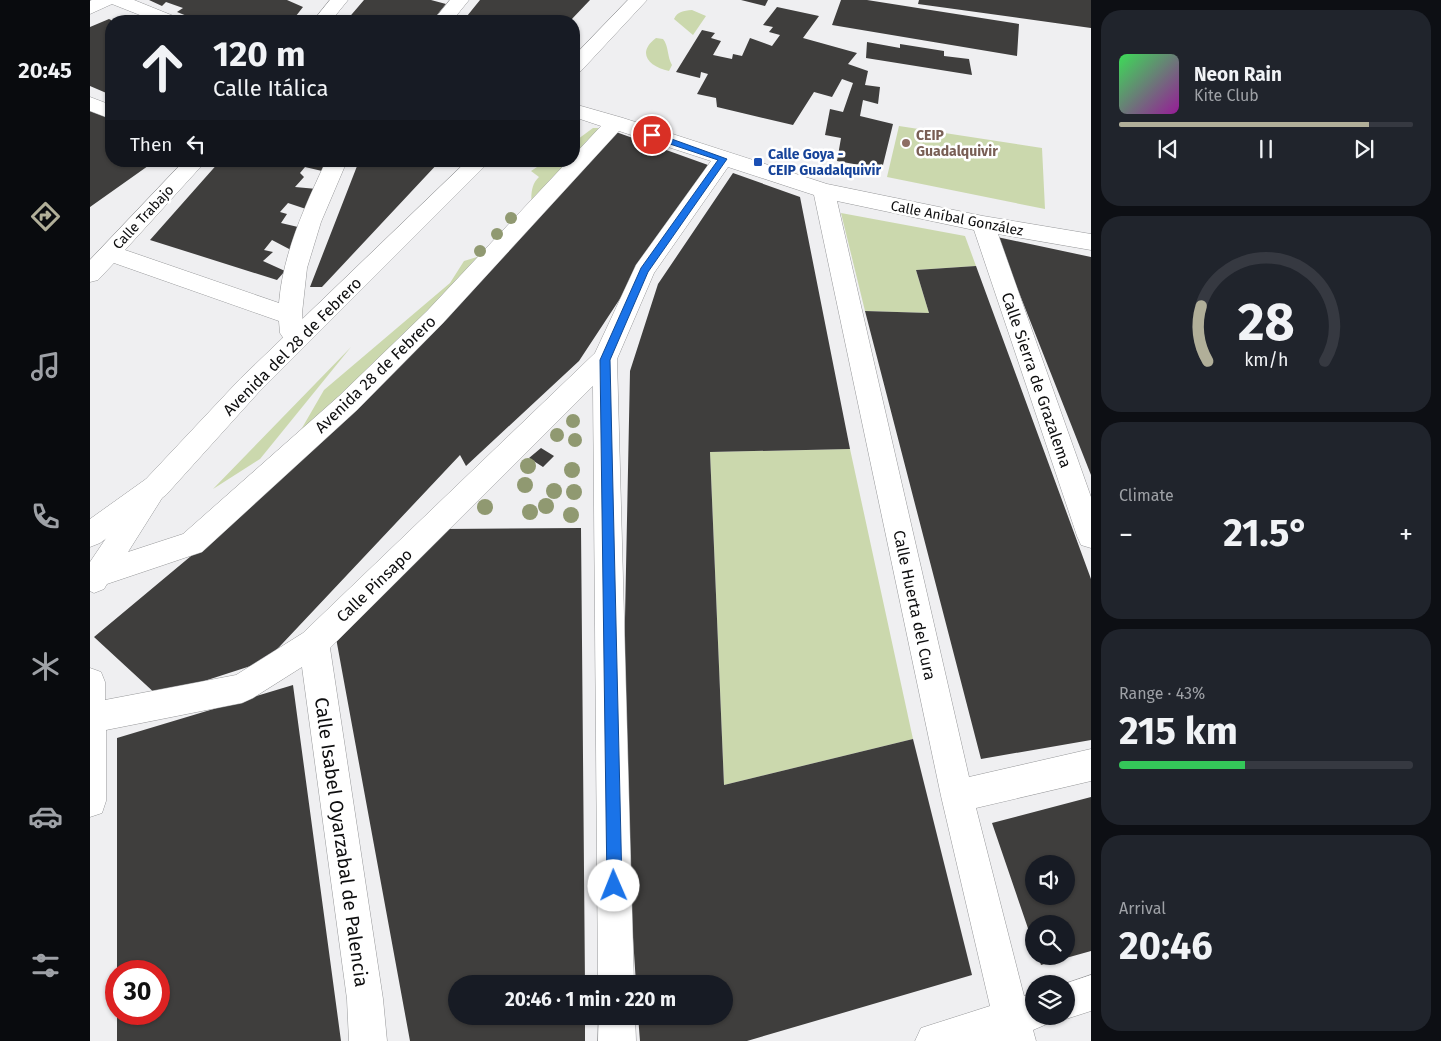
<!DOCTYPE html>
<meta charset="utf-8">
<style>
:root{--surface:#171b24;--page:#20242c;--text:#f1f3f6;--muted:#9ea1a6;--line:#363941;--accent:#b1af99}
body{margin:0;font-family:"Fira Sans",sans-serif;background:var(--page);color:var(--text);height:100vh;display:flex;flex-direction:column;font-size:19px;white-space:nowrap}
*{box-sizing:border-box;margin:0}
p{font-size:16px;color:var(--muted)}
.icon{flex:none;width:28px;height:28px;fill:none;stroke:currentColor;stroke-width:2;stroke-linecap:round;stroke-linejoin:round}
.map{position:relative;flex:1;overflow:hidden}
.drawer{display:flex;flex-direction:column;gap:10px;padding:10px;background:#0d0f14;width:350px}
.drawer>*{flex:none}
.hud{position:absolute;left:15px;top:15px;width:475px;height:152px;border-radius:20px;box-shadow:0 1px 4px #0004;background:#171b24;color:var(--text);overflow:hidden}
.fabs{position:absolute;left:935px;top:855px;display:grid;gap:10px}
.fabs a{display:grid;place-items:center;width:50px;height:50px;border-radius:50%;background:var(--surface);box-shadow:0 1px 4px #0004;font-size:25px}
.speed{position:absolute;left:15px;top:960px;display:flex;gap:10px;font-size:25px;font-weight:700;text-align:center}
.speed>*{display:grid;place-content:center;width:65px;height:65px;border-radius:50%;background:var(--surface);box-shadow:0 1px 4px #0004;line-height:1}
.speed .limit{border:8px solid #d22;background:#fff;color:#111}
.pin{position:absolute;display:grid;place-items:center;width:42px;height:42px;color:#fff;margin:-21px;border:2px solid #fff;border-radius:50%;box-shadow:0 1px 5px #0007}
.me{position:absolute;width:55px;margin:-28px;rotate:359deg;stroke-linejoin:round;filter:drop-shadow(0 0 4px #0008)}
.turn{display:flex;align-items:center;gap:18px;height:105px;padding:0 25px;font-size:22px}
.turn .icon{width:65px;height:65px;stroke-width:2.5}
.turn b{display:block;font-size:35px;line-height:42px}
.then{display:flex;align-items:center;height:48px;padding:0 25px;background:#0003;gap:10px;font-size:19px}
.big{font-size:38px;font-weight:700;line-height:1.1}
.drawer .card{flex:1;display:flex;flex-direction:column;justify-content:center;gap:8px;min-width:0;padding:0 18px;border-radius:20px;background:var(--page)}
.drawer .dial{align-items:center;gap:0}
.dial svg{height:130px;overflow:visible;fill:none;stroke:var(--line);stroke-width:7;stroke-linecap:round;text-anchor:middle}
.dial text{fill:var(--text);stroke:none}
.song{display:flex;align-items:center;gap:15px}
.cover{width:60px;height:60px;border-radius:8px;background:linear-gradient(135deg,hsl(130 70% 55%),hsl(300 70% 35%))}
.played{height:5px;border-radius:2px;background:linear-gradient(90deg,var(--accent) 85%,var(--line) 85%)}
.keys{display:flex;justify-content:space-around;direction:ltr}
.heat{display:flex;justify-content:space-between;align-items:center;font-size:28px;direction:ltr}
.charge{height:8px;border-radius:4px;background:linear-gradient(90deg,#34c759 43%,var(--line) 0)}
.trip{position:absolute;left:358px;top:975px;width:285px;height:50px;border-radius:25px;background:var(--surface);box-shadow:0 1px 4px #0004;font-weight:700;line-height:50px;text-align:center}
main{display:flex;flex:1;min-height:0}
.tabs{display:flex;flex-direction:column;width:90px;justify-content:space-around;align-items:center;background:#090b0e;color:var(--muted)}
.tabs .icon{width:35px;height:35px}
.tabs .on{color:var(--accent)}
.tabs b{font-size:22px;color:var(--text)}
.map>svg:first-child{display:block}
.green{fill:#cbd8ad}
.building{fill:#3f3e3d;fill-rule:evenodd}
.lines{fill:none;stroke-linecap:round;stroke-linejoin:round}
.minor-casing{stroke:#97989a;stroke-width:1}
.major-casing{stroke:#97989a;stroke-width:1}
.minor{fill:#fff;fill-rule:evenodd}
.major{fill:#fff;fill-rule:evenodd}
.tree{fill:#909971}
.route{fill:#1a73e8;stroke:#114b97}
.education-dot{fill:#8d6e63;stroke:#fff;stroke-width:2}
.transit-dot{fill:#1a4fb4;stroke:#fff;stroke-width:2}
.labels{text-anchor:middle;stroke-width:5;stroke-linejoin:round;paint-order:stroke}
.far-education-label{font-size:14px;font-weight:bold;fill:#785e54;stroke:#fff;text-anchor:start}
.far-transit-label{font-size:14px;font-weight:bold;fill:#164399;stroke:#fff;text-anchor:start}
.far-street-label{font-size:14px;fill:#0e0e0f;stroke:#fff}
.street-label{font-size:16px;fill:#0e0e0f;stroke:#fff}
.near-street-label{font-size:19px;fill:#0e0e0f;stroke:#fff}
</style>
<main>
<nav class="tabs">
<b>20:45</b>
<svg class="icon on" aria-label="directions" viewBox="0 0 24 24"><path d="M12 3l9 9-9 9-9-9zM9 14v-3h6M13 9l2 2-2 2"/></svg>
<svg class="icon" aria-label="music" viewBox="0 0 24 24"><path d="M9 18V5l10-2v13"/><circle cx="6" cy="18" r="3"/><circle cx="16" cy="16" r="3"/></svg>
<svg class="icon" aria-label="phone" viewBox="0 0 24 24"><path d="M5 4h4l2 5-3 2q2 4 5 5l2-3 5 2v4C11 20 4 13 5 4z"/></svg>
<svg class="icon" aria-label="climate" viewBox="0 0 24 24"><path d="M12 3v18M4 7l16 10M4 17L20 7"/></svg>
<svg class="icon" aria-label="car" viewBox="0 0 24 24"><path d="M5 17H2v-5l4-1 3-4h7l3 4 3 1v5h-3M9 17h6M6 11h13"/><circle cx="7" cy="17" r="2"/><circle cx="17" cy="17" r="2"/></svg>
<svg class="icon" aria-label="filters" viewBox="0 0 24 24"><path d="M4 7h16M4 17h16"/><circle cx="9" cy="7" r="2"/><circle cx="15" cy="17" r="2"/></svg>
</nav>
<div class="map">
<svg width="1001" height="1041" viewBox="0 0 1001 1041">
<rect width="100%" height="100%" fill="#efeff1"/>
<!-- green -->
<path class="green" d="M602 10 616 16 603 35 584 19C588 11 593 11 602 10Z
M566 38 573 39C579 46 577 57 582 65L579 71C559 67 546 53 566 38Z
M809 126 952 148 955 209 797 177Z
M503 128H509L511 133 442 209C441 198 440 185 449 177L441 171 456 161H484V142Z
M751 213 875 236 886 266 826 270 839 313 775 311Z
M400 253 201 447 234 390 360 283 374 261Z
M261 347 170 459 123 489Z
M760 449 823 739 634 785 620 452Z"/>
<!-- building -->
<path class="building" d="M59 0H197L213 7 202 21H131L114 15 107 20 87 12 93 8 76 2 72 6Z
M274 0H341L356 4 342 21H256Z
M390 0H500L480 21H373Z
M651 0H678L675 6Z
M751 0H777L929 24 927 56 742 25Z
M829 0H1001V28L828 4Z
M687 7 729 16 713 38 767 53 758 64 778 71 775 85 790 87 788 104 773 100 770 116 803 124 792 169 747 161 751 138 735 135 740 109 753 112 763 83 752 79 742 97 724 92 703 125 627 107 626 98 607 94 618 74 611 72 610 78 586 72 612 30 625 33 621 38 631 41 623 55 642 59 643 54 652 56 660 38 682 46 690 35 679 32 683 27 673 25Z
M19 19 21 20V95L0 86V27Z
M777 42 810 48V44L854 51V56L879 59 882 75 776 58Z
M0 107 21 117V161H65L0 207Z
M526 132 618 165 489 361 376 466 370 455 176 661 68 696 4 637 107 551Z
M130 161H239L232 171 215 167 210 173 214 177 205 187 227 189 216 209 198 203 190 212 197 214 191 223 208 227 201 250 182 240 174 250 183 252 173 261 195 271 187 280 60 240Z
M269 161H350L232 287H220Z
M643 173 710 197 760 449 620 452 634 785 823 739 882 975 657 1041H550L548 1016H634V984H546L532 767 540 371 568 284Z
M907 237 1001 257V475Z
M886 266 1001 579V740L891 759 775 311 839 313 826 270Z
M451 448 464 456 453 467 439 458Z
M491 528 495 984H366V1016H495V1041H320L246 638 353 529Z
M203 685 251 1041H27V1014H69V971H27V738Z
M1001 797V951L951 965 948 956H976V924H944L943 943 902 823ZM944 864H976V896H944Z"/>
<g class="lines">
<defs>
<path id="minor" d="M2 0H44L86 17 89 21H65L22 4 0 14V1Z
M240 0H258L241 21H223Z
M360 0H379L362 21H343Z
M0 97 21 105V119L0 111Z
M484 104 533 118 737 184 893 216 1001 234V250L908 234 1001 497V548L991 545 987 536 884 230 747 201 879 777 1001 749V781L886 808 934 996 944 993V1016H960L957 1024 943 1030 946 1041H825L831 1028 900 1006 851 796 724 195 638 167 564 273 527 359 544 984H508L503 386 240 648 293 999 297 1041H259L257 999 212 667 163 698 152 703 16 730V801L12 813 0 817V668L11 672 15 682V700L146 675 213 633 505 353 546 265 621 161 529 131 353 323 267 410 112 552 17 584 14 589 4 593 0 591V562L56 479 66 476 76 479 79 487 38 552 93 534 249 396 337 311 478 161H484V155L511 126 484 117Z
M94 161H116L35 250 189 303C193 253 215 206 236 161H257L231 222 217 268 212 313 214 333 210 339 202 342 194 339 190 333 189 321 24 263 8 280 0 282V260Z
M1001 975V1011L976 1019 969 1016H976V984H974Z
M509 1016H545L546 1041H508Z"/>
<path id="major" d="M538 0H557L491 71 484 73V56Z
M377 161H400L168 393 76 495 10 543 0 547V519L56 479 150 379Z"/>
</defs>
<!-- minor casing -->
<use href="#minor" class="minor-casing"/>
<!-- major casing -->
<use href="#major" class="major-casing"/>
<!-- minor -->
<use href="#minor" class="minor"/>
<!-- major -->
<use href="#major" class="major"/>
</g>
<!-- trees -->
<g class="tree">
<circle cx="421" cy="218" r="6"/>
<circle cx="407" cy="234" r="6"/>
<circle cx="390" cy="251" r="6"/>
<circle cx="483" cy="421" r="7"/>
<circle cx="467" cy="435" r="7"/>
<circle cx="485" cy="440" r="7"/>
<circle cx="438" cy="466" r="8"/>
<circle cx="482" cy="470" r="8"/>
<circle cx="435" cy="485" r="8"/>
<circle cx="464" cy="491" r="8"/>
<circle cx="484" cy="492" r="8"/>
<circle cx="456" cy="506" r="8"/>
<circle cx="395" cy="507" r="8"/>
<circle cx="440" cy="512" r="8"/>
<circle cx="481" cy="515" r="8"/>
</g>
<!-- route -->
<path class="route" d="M559 133H565L637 159 558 272 520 360 532 886 530 891 524 893 519 891 517 886 510 360 551 268 628 160 559 137Z"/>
<!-- markers -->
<circle class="education-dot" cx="816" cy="143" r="5"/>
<rect class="transit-dot" x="663" y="157" width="10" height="10" rx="2.5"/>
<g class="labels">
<!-- far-education labels -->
<g class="far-education-label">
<text x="826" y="140">CEIP<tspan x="826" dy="16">Guadalquivir</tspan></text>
</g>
<!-- far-transit labels -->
<g class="far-transit-label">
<text x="678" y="159">Calle Goya -<tspan x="678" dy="16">CEIP Guadalquivir</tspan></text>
</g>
<!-- far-street labels -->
<g class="far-street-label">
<text transform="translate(53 217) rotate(-47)" y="5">Calle Trabajo</text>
<text transform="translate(867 218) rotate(11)" y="5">Calle Aníbal González</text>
</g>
<!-- street labels -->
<g class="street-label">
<text transform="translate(202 346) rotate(-45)" y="6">Avenida del 28 de Febrero</text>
<text transform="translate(285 374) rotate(-44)" y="6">Avenida 28 de Febrero</text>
<text transform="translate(947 380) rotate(71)" y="6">Calle Sierra de Grazalema</text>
<text transform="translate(284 585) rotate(-44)" y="6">Calle Pinsapo</text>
<text transform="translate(825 605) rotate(78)" y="6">Calle Huerta del Cura</text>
</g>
<!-- near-street labels -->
<g class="near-street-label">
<text transform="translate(252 842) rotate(82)" y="7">Calle Isabel Oyarzabal de Palencia</text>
</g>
</g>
</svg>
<div class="fabs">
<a><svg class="icon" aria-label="sound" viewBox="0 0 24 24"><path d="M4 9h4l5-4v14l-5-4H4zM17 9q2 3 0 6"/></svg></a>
<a><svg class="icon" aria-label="search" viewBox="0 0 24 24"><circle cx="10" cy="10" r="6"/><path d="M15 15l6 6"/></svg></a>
<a><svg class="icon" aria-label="layers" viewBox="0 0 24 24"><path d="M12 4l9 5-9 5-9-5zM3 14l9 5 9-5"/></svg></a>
</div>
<div class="speed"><div class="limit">30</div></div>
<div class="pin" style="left:562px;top:135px;background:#d93025"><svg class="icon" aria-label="arrive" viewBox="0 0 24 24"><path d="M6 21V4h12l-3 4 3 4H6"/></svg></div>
<svg class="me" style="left:524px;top:886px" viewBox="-20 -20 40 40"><circle r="19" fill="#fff"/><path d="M0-13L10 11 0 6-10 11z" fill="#1a73e8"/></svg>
<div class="trip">20:46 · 1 min · 220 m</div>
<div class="hud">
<div class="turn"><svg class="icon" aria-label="ahead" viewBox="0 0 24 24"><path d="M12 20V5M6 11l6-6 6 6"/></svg><div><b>120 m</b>Calle Itálica</div></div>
<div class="then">Then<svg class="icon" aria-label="left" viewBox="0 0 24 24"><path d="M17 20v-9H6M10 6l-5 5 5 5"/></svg></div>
</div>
</div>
<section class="drawer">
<div class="card">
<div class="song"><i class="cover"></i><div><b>Neon Rain</b><p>Kite Club</p></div></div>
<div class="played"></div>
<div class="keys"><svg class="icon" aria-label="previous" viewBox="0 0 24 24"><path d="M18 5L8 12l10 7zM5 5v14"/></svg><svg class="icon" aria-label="pause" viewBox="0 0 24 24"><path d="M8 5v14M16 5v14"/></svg><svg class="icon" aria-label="next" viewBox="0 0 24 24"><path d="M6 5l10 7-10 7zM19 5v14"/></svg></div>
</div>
<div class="card dial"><svg viewBox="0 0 100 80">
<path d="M14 69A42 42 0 1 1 86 69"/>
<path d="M14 69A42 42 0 0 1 10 35" stroke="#b1af99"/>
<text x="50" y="56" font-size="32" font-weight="700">28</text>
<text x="50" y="72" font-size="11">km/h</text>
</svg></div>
<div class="card"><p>Climate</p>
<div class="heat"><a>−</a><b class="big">21.5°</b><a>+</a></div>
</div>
<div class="card"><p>Range · 43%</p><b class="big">215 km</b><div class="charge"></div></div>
<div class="card"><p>Arrival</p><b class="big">20:46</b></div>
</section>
</main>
